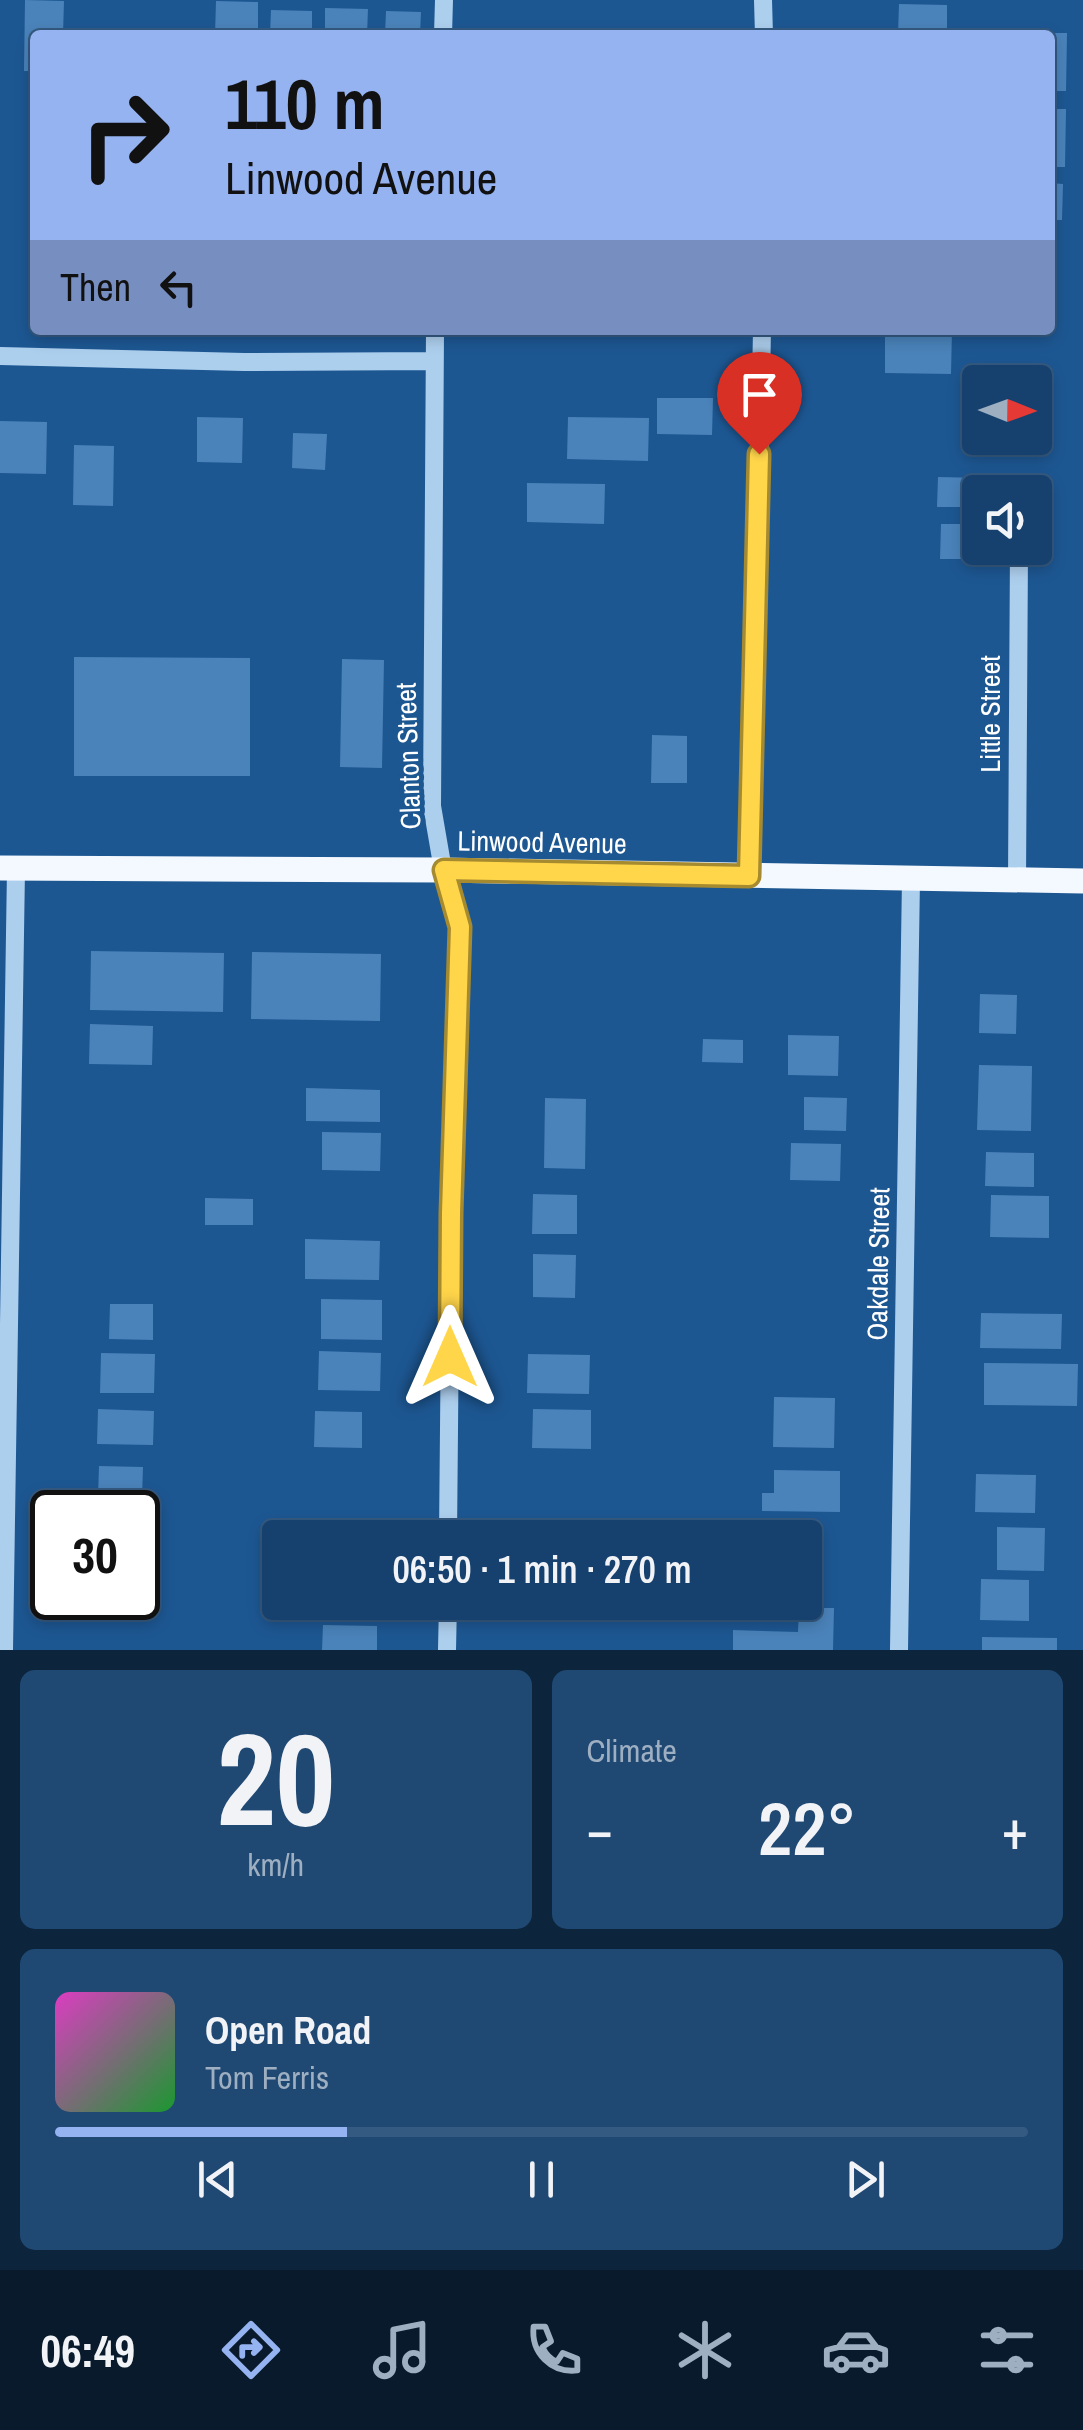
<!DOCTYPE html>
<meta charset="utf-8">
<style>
:root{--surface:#16416e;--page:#1f4873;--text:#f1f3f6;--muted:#9eafc2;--line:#355a81;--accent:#95b2f1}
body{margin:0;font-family:"Archivo Narrow",sans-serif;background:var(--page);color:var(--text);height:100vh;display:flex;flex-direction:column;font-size:38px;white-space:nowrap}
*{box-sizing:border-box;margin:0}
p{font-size:32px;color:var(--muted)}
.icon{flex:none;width:55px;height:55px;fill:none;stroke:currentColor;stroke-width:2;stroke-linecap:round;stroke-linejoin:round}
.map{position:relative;height:1650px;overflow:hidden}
.panel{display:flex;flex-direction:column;gap:20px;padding:20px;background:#0c243c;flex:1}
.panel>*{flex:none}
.guide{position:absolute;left:30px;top:30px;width:1025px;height:305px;border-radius:10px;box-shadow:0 5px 15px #0003,0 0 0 2px var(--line);background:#95b2f1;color:#111;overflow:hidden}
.needle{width:65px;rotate:91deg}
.fabs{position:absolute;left:962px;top:365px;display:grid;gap:20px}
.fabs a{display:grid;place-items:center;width:90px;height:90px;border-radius:10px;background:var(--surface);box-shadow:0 5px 15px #0003,0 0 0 2px var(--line);font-size:50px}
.speed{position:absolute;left:30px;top:1490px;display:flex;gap:20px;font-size:50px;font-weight:700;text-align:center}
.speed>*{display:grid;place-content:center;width:130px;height:130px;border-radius:50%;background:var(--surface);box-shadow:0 5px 15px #0003,0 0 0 2px var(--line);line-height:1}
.speed .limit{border:5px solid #111;border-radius:15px;background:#fff;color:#111}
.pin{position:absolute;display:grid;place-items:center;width:85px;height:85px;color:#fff;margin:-102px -42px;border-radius:50% 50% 50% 0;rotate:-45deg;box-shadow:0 0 10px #0007}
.pin .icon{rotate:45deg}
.me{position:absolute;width:110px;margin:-55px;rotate:0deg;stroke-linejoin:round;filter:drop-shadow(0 0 8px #0008)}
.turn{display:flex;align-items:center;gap:35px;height:210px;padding:0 30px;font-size:45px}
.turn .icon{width:130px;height:130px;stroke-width:2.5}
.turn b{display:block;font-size:70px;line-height:85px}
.then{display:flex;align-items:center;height:95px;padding:0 30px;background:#0003;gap:20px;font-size:38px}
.big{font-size:75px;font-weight:600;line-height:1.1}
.panel .widget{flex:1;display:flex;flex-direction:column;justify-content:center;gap:15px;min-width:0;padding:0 35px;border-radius:15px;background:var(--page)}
.panel .dial{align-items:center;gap:0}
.dial b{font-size:130px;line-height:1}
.song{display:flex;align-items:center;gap:30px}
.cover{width:120px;height:120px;border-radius:15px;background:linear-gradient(135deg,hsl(310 70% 55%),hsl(130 70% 35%))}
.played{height:10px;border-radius:5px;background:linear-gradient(90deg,var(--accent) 30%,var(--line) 30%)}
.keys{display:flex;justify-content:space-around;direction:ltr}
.heat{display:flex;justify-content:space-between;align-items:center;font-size:55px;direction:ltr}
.panel .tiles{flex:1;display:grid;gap:20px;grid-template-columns:1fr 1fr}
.widget:last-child{grid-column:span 2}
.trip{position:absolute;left:262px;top:1520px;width:560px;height:100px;border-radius:10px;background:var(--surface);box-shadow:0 5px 15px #0003,0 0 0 2px var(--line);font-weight:600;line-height:100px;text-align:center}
.dock{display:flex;height:160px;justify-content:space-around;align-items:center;background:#091a2c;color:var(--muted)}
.dock .icon{width:70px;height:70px}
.dock .selected{color:var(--accent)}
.dock b{font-size:45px;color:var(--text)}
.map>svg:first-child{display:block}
.building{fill:#4a83ba}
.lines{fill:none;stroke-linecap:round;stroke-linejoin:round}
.minor{stroke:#adcfee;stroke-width:18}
.major{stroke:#f4f9ff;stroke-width:25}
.route-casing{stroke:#a68a30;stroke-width:25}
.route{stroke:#ffd54a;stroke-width:18}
.labels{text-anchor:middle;stroke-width:10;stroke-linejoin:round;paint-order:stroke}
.street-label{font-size:28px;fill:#fff;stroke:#1d5792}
</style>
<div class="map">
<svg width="1083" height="1650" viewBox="0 0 1083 1650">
<rect width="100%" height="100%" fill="#1d5792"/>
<!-- building -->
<path class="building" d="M25 0 64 1 63 35H35V71H24Z
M216 1 258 2V35H215Z
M899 4 947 5V35H898Z
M325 8 368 9 367 35H325Z
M271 10 312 11V35H270Z
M386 11 421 12 420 35H385Z
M1050 33H1067L1066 91H1050Z
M1050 109H1066L1065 167H1050Z
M1050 183 1063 184 1062 220H1050Z
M885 330H952L951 374 885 373Z
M657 398H713L712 435 657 434Z
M197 417 243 418 242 463 197 462Z
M568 417 649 418 648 461 567 459Z
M0 421 47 422 46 474 0 473Z
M293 433 327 434 325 470 292 468Z
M74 445 114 446 113 506 73 505Z
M938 477 983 478 980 507H937Z
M527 483 605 484 604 524 527 522Z
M941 524H980V548H984V559H940Z
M74 657 250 658V776H74Z
M342 659 384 660 382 768 340 767Z
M652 735 687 736V783H651Z
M91 951 224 953 223 1012 90 1010Z
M252 952 381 954 380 1021 251 1019Z
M980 994 1017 995 1016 1034 979 1033Z
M90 1024 153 1026 152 1065 89 1064Z
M788 1035 839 1036 838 1076 788 1075Z
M703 1039 743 1040V1063L702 1062Z
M979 1065 1032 1066 1031 1131 977 1130Z
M306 1088 380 1090V1122L306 1121Z
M804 1097 847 1098 846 1131 804 1130Z
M545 1098 586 1099 585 1169 544 1168Z
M322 1132 381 1133 380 1171 322 1170Z
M791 1143 841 1144 840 1181 790 1180Z
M986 1152 1034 1153V1187L985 1186Z
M533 1194 577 1195V1234H532Z
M991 1195 1049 1196V1238L990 1237Z
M205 1198 253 1199V1225H205Z
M305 1239 380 1241 379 1280 305 1279Z
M533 1254 576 1255 575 1298 533 1297Z
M321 1299 382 1300V1340L321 1339Z
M110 1304H153V1340L109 1339Z
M981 1313 1062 1314 1061 1349 980 1348Z
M319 1351 381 1353 380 1391 318 1390Z
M101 1353 155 1354 154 1393H100Z
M528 1354 590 1355 589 1394 527 1393Z
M984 1363 1078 1364 1077 1406 984 1405Z
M774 1397 835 1398 834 1448 773 1447Z
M98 1409 154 1411 153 1445 97 1444Z
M533 1409 591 1410V1449L532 1448Z
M315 1411 362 1412V1448L314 1447Z
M99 1466 143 1467 142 1498 98 1497Z
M774 1470 840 1471V1512L762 1511V1493H774Z
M976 1474 1036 1475 1035 1513 975 1512Z
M138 1521 161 1522 160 1557H138Z
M997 1527 1045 1528 1044 1571 997 1570Z
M981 1579 1029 1580V1621L980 1620Z
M799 1608H834L833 1650H733V1630L798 1632Z
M323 1625 377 1626V1650H322Z
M982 1637 1057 1638V1650H982Z"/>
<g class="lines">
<!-- minor -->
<path class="minor" d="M763 0 764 35
M443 35 444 0
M435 330 432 806 443 870 460 927 451 1213 448 1538
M0 356 244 362 434 361
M749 876 755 690 762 330
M1017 881 1019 548
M4 1650 16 869
M447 1650 448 1602
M899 1650 911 879"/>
<!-- major -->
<path class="major" d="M0 868 443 870 1083 881"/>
</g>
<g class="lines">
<defs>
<path id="route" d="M450 1357 451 1213 460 927 444 870 749 876 759 454"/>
</defs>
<!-- route casing -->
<use href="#route" class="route-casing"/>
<!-- route -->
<use href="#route" class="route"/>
</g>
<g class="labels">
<!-- street labels -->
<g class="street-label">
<text transform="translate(990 714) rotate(-90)" y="10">Little Street</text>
<text transform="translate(408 756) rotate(-92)" y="10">Clanton Street</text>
<text transform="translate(542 842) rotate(1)" y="10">Linwood Avenue</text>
<text transform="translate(878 1264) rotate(-89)" y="10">Oakdale Street</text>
</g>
</g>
</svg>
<div class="fabs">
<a><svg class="needle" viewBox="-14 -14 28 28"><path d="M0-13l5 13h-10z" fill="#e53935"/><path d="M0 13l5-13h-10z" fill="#9eafc2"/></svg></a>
<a><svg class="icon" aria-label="sound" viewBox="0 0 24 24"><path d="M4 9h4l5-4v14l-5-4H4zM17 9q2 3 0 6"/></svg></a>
</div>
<div class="speed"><div class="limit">30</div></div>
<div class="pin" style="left:759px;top:454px;background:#d93025"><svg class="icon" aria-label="arrive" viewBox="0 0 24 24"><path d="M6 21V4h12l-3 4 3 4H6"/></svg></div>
<svg class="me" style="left:450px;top:1357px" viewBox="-20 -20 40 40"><path d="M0-17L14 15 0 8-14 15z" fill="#ffd54a" stroke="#fff" stroke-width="4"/></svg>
<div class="trip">06:50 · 1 min · 270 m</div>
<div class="guide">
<div class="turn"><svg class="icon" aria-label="right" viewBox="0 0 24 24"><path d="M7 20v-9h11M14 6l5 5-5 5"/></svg><div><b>110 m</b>Linwood Avenue</div></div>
<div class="then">Then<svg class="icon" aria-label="left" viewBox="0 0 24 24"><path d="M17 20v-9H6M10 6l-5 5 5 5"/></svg></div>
</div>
</div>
<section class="panel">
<div class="tiles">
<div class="widget dial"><b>20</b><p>km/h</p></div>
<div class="widget"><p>Climate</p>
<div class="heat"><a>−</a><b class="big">22°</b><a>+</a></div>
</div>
<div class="widget">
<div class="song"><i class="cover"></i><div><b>Open Road</b><p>Tom Ferris</p></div></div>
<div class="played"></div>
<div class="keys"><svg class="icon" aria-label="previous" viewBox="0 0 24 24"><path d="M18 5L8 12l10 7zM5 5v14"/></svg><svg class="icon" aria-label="pause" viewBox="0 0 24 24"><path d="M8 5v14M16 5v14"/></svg><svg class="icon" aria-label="next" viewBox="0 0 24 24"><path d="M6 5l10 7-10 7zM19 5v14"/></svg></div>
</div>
</div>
</section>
<nav class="dock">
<b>06:49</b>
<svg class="icon selected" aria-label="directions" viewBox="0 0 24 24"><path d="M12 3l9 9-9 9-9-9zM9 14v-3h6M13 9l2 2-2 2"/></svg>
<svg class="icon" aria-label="music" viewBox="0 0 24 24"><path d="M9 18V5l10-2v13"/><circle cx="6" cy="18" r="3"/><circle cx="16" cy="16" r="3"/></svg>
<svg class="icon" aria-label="phone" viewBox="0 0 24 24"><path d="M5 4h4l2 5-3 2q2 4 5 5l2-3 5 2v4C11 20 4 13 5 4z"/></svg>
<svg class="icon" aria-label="climate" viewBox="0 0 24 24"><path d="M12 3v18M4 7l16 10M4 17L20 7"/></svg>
<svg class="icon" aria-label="car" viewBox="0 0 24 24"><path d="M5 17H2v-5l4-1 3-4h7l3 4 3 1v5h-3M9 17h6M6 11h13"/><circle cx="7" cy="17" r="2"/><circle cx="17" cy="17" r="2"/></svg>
<svg class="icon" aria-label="filters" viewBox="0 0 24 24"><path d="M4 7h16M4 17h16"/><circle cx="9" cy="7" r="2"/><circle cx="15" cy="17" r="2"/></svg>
</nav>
